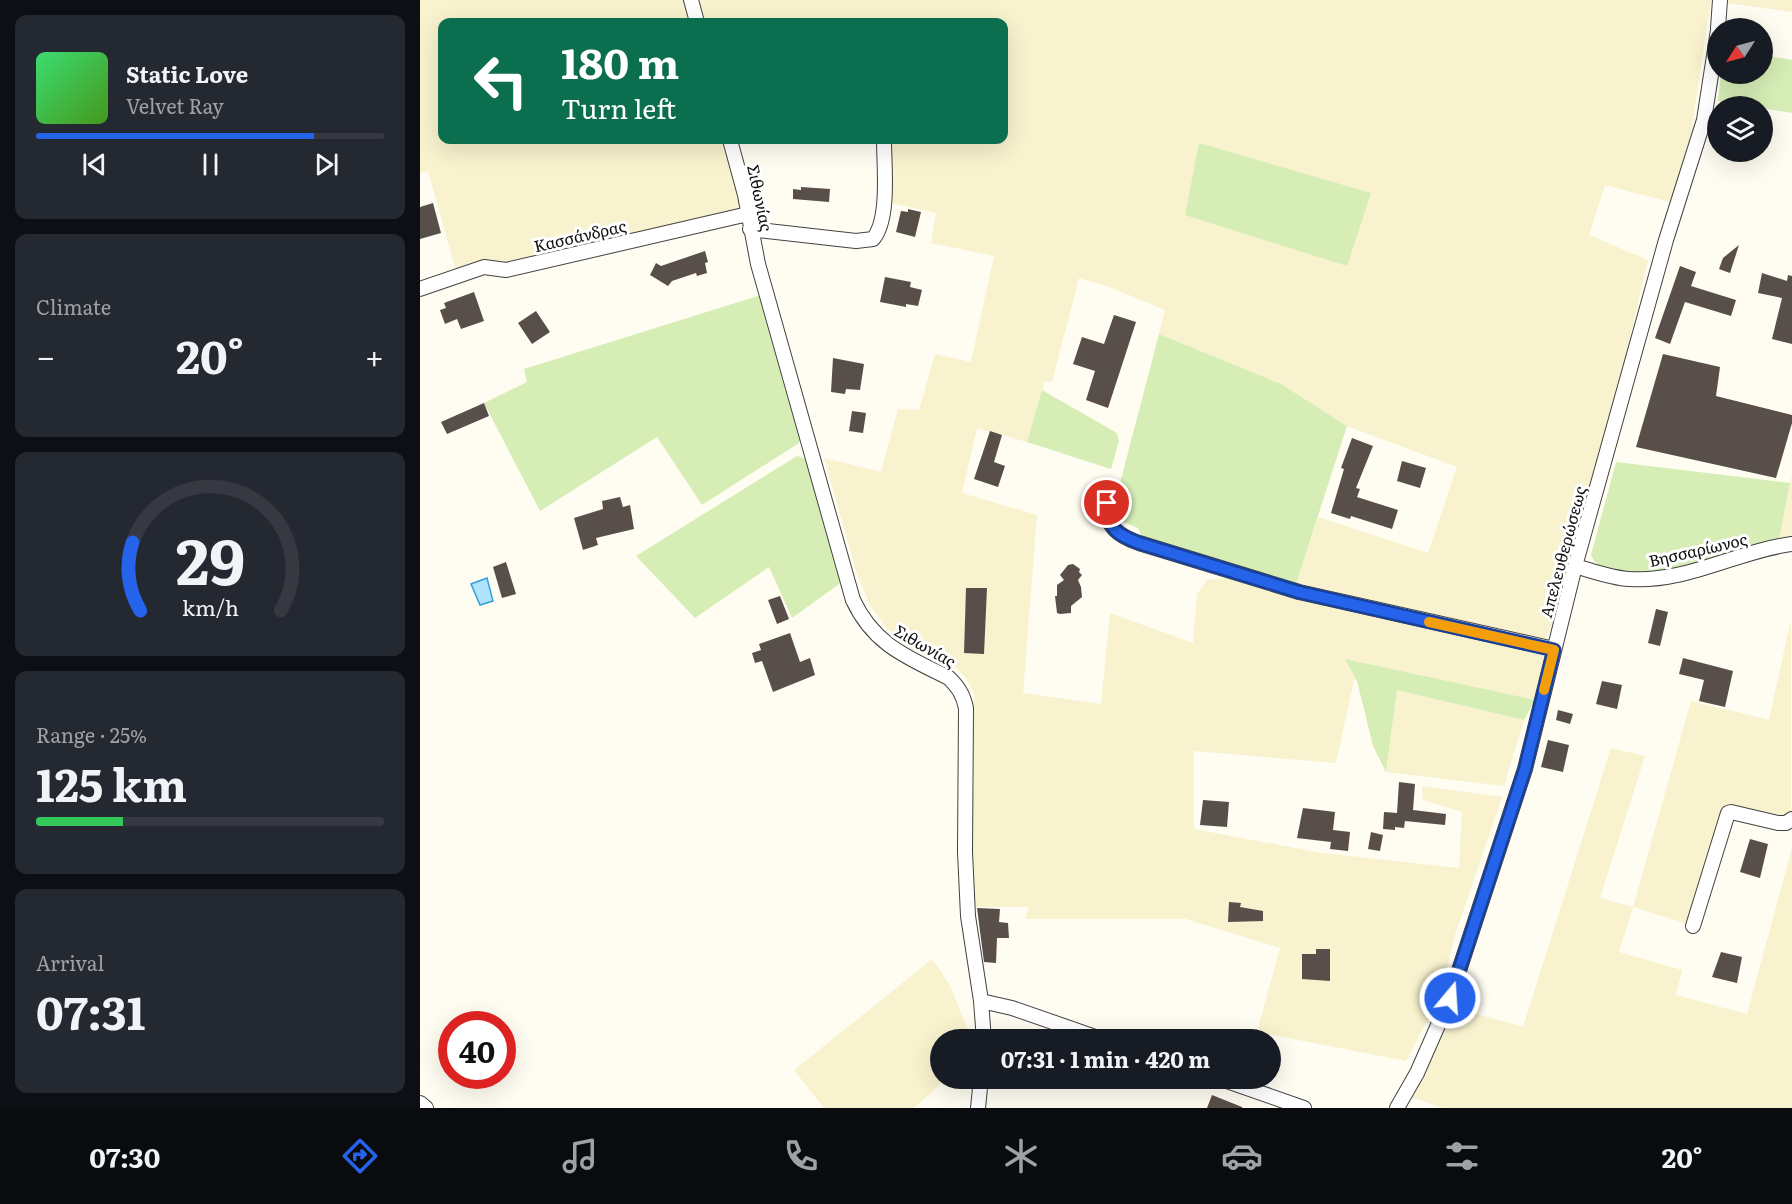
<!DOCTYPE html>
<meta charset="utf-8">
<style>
:root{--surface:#171b24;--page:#242831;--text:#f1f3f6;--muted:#9ea1a6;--line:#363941;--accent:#2563eb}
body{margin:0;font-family:Literata,serif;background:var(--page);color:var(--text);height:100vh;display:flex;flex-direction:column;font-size:22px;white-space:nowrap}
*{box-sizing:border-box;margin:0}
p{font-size:20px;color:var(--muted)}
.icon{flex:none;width:33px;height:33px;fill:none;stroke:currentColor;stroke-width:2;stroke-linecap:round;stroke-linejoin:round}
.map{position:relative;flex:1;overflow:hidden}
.details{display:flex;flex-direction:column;gap:15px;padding:15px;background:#0d0f14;width:420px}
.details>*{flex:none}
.top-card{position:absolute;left:18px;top:18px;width:570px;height:126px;border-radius:12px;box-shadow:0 6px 24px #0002;background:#0b6e4f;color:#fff;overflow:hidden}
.needle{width:39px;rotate:234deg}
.tools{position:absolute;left:1287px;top:18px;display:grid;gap:12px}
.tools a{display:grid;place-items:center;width:66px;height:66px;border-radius:50%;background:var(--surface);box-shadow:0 6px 24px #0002;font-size:30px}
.speed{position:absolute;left:18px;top:1011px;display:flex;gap:12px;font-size:30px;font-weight:700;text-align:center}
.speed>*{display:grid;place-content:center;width:78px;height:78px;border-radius:50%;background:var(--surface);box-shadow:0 6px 24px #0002;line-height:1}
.speed .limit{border:9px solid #d22;background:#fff;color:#111}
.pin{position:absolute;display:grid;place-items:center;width:51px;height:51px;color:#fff;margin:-26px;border:3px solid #fff;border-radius:50%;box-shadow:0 2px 6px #0007}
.me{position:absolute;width:66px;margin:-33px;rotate:18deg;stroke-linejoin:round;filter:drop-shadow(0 0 4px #0008)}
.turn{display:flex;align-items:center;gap:21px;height:126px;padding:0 24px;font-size:27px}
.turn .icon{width:78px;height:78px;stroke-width:2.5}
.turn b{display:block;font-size:42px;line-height:51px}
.big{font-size:45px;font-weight:700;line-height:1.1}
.details .widget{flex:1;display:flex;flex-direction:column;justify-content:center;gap:9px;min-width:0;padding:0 21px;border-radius:12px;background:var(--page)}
.details .dial{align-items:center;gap:0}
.dial svg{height:156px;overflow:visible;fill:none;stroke:var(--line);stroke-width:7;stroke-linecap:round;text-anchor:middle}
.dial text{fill:var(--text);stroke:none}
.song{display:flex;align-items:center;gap:18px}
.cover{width:72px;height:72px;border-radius:9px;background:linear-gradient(135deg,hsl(140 70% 55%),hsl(100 70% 35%))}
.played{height:6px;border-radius:3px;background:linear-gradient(90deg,var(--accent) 80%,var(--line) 80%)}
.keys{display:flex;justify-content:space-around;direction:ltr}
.heat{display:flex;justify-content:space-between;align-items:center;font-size:33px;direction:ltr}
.charge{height:9px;border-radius:4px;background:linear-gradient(90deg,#34c759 25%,var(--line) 0)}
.trip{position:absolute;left:510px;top:1029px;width:351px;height:60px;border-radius:30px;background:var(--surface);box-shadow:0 6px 24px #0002;font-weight:700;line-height:60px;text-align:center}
.tabs{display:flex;height:96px;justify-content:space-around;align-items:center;background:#090b0e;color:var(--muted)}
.tabs .icon{width:42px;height:42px}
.tabs .on{color:var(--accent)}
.tabs b{font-size:27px;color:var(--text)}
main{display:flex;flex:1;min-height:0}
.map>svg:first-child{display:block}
.farmland{fill:#f8f2ce}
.green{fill:#d6eeb6}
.water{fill:#b0e3fc;stroke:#309fda;stroke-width:1.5}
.building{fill:#594f4a}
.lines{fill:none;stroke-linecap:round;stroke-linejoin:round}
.minor-casing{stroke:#424242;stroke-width:16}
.minor{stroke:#fff;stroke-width:14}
.route-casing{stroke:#184099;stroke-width:15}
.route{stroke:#2563eb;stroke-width:10}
.slow{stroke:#f59e0b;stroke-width:10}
.labels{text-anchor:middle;stroke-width:6;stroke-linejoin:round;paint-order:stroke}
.street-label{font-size:16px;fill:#0f0f0f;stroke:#fff}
</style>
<main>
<section class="details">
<div class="widget">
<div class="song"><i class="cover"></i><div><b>Static Love</b><p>Velvet Ray</p></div></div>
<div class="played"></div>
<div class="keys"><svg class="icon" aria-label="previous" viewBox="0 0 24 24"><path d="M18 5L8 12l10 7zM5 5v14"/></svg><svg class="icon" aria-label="pause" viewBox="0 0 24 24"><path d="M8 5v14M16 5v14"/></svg><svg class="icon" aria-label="next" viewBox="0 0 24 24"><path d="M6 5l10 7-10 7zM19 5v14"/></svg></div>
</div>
<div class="widget"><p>Climate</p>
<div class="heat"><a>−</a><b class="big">20°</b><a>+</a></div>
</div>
<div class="widget dial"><svg viewBox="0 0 100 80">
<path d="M14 69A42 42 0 1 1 86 69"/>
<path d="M14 69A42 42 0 0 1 10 34" stroke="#2563eb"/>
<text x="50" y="56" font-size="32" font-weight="700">29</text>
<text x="50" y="72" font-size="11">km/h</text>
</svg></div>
<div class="widget"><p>Range · 25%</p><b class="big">125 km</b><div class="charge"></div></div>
<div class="widget"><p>Arrival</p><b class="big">07:31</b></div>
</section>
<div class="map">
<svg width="1372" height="1108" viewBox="0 0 1372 1108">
<rect width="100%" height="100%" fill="#fffcf1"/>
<!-- farmland -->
<path class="farmland" d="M0 0H267L273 22H22V140H306L322 204 317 211 109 261 36 271 8 171 0 173Z
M279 0H1291L1271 133 1250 202 1185 185 1169 235 1228 260 1193 410 1132 625 1125 640 1117 641 875 587 898 517 1008 553 1037 467 927 426 861 384 739 334 745 310 692 288 659 278 632 382 625 381 607 442 557 428 542 493 617 515 603 693 681 704 690 613 773 643 777 594 787 580 814 577 917 605 1126 656 1115 700 926 660 937 681 934 680 916 763 774 751V829L902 853 1039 868 1042 812 1003 800 1002 786 1082 797 1035 935 1021 994 986 1061 842 1033 838 1028 860 948 766 919H606L608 907H553L551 802 554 695 547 679 535 667 485 647 465 626 451 607 438 577 404 458 461 472 478 409 499 410 515 354 551 362 574 256 511 243 516 213 467 202 468 140H584V22H285Z
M1307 0H1372V12L1307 3Z
M1372 475V539H1359L1370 483Z
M1371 619V814L1364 819 1312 807 1277 927 1213 907 1199 952 1262 970 1256 995 1327 1014 1372 848V1108H1023L990 1097 1006 1072 1032 1007 1103 1027 1191 748 1225 756 1180 898 1213 907 1271 701 1349 720Z
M977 690 1104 720 1084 786 966 772Z
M511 960 519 968 530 986 552 1039 520 1040V1078L526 1079 494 1108H404L374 1070Z"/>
<!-- green -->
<path class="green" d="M1343 55 1372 60V113L1298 101 1301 74H1342Z
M779 143 951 193 927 266 765 215Z
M341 295 382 437 379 443 282 505 237 437 120 511 64 403 107 382 104 369Z
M739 334 861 384 927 426 875 587 724 542 718 528 699 520 694 506Z
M622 390 697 433 699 441 691 469 607 442Z
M377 456 389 460 422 582 372 618 349 567 275 618 216 556Z
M1196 462 1370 483 1359 539C1324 551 1189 601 1171 555Z
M925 659 1115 700 1104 720 977 690 966 772 953 746 937 681Z"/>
<!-- water -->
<path class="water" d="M67 578 73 601 60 605 51 584Z"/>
<!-- building -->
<path class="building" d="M381 187 410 189 409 202 373 199V189L381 190Z
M13 203 21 233 0 239V207Z
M488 209 501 212 495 237 476 232 481 211 488 212Z
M1319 245 1310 273 1299 269 1303 258Z
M285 251 288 262 285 263 287 273 277 276 276 273 252 281 248 286 230 275 236 263 241 266Z
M1260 266 1276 272 1271 286 1316 300 1311 316 1265 302 1250 344 1235 338Z
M1342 273 1367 281 1368 275 1372 276V344L1352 339 1362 298 1338 293Z
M465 277 491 282 490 287 502 290 498 306 486 304V307L460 302Z
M54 292 64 321 41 329 37 319 25 324 20 310 26 308 24 303Z
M116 311 130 332 112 344 98 323Z
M694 315 716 322 688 408 666 400 675 371 653 364 662 337 684 344Z
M1243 354 1300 367 1296 396 1372 415V423L1356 478 1216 447Z
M413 358 444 364 440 390 426 389 425 394 411 392Z
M64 403 69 416 27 434 21 422Z
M432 411 446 413 443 433 429 431Z
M570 431 582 435 574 462 585 466 578 487 554 479Z
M932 438 953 446 936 488 940 489 937 497 978 510 972 529 931 516 930 519 911 513 924 469 921 468Z
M982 461 1006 468 1000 488 977 481Z
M200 497 203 507 210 505 214 529 176 538 178 545 163 550 154 518 183 509 182 501Z
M86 562 96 594 82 598 73 567Z
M653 564 660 569 659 572 662 575 658 580 661 587 662 597 651 606V613L640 614 637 613 635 596H637V585L644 580 640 575 648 565Z
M546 588H567L564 654 544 653Z
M360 596 369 619 357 624 348 600Z
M1236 609 1248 612 1240 646 1228 643Z
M370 633 380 662 390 658 395 675 353 692 342 661 335 663 332 653 341 650 339 644Z
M1263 658 1313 671 1305 707 1279 701 1284 680 1259 674Z
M1182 681 1202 685 1197 709 1176 704Z
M1138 710 1153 714 1150 724 1136 720Z
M1128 740 1149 745 1143 772 1121 767Z
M979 782 995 784 993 810 1026 814 1025 825 985 821 984 828 975 827V830L963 829 964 812 977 813Z
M783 800 809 802 807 827 780 825Z
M883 808 915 812 913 830 930 832 928 851 910 849 911 842 877 838Z
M951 832 963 835 960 851 948 849Z
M1330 839 1348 844 1340 878 1320 872Z
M809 902 821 903 820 907 843 911V921L808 922Z
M557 908 580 909 579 922 588 923 589 938H577L576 963 564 962Z
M896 949H910V981L882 979V954H896Z
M1301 952 1322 957 1317 983 1292 977Z
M792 1095 822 1107V1108H787Z"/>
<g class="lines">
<defs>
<path id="minor" d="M271 0 277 22
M1298 28 1300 0
M310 140 325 195 338 264 433 600C454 645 487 657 529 678 538 687 543 694 546 708L545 852 548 916 561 1001 592 1008 684 1040
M330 229 436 241 453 239C470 219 464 166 464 140
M0 289 64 267 86 270 328 214
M686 503C685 527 699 536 719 543L879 592 1134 649
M1155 566C1173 571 1191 578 1209 579 1267 583 1317 551 1372 544
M1273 926 1308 813 1311 812 1358 823H1366L1372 819
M561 1001 564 1040
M798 1078 884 1108
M0 1103 6 1108
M558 1108 561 1078
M977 1108 997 1073 1030 998 1105 769 1155 566 1246 240 1284 120 1298 30"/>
</defs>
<!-- minor casing -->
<use href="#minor" class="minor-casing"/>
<!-- minor -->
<use href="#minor" class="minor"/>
</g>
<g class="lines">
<defs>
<path id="route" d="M687 503C685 527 699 536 719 543L879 592 1134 650 1105 769 1030 998"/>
</defs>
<!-- route casing -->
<use href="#route" class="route-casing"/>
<!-- route -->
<use href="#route" class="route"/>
<!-- slow -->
<path class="slow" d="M1009 622 1134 650 1124 690"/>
</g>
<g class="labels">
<!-- street labels -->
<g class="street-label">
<text transform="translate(340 198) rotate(78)" y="6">Σιθωνίας</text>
<text transform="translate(160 236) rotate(-13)" y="6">Κασσάνδρας</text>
<text transform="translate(1278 550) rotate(-13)" y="6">Βησσαρίωνος</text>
<text transform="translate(1143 552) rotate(-75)" y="6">Απελευθερώσεως</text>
<text transform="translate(505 646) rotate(30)" y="6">Σιθωνίας</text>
</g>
</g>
</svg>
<div class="tools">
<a><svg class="needle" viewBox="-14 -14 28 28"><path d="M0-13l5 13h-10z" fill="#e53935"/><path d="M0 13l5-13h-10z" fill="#9ea1a6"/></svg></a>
<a><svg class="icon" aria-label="layers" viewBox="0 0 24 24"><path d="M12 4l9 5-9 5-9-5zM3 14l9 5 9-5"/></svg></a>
</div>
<div class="speed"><div class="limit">40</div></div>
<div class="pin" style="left:687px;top:503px;background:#d93025"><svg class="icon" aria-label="arrive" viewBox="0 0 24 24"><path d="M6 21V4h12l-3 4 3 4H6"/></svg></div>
<svg class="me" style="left:1030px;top:998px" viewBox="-20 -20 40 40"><circle r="17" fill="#2563eb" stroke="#fff" stroke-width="3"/><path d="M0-11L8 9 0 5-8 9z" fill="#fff"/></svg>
<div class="trip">07:31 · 1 min · 420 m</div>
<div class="top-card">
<div class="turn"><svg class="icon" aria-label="left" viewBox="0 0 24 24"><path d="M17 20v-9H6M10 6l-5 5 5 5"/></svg><div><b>180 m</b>Turn left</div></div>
</div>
</div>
</main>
<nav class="tabs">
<b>07:30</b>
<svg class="icon on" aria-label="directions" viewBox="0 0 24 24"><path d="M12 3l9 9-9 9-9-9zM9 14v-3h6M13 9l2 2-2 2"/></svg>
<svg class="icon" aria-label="music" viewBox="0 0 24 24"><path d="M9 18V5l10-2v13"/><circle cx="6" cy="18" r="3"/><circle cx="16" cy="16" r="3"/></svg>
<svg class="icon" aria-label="phone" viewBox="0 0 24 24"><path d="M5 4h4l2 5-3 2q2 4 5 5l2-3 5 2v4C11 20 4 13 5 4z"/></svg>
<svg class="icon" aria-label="climate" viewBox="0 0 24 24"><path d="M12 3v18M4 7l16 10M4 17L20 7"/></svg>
<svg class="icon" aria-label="car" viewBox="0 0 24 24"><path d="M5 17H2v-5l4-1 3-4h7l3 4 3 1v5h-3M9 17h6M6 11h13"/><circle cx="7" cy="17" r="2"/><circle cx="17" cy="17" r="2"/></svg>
<svg class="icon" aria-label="filters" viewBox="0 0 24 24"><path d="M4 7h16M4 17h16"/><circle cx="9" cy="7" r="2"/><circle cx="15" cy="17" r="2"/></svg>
<b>20°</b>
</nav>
